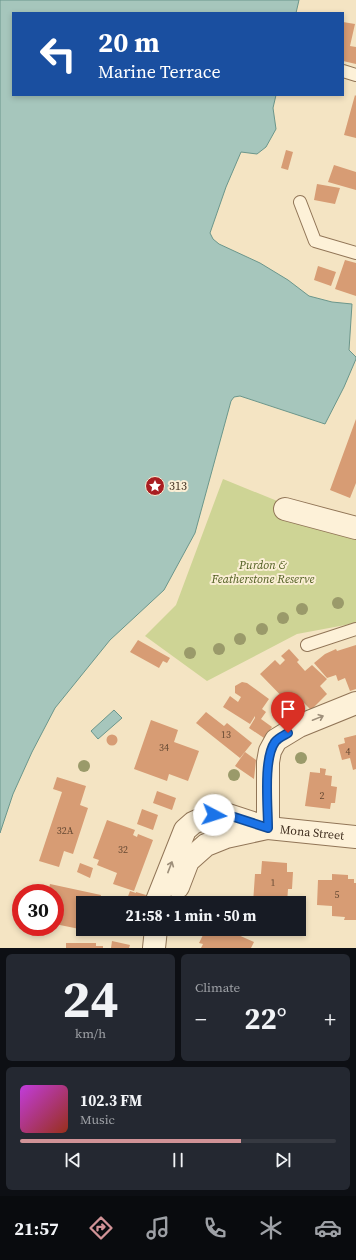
<!DOCTYPE html>
<meta charset="utf-8">
<style>
:root{--surface:#171b24;--page:#242831;--text:#f1f3f6;--muted:#9ea1a6;--line:#363941;--accent:#d19397}
body{margin:0;font-family:"Source Serif 4",serif;background:var(--page);color:var(--text);height:100vh;display:flex;flex-direction:column;font-size:15px;white-space:nowrap}
*{box-sizing:border-box;margin:0}
p{font-size:13px;color:var(--muted)}
.icon{flex:none;width:22px;height:22px;fill:none;stroke:currentColor;stroke-width:2;stroke-linecap:round;stroke-linejoin:round}
.map{position:relative;height:948px;overflow:hidden}
.sheet{display:flex;flex-direction:column;gap:6px;padding:6px;background:#0d0f14;flex:1}
.sheet>*{flex:none}
.top-card{position:absolute;left:12px;top:12px;width:332px;height:84px;border-radius:0px;box-shadow:0 2px 6px #0003;background:#1a4fa0;color:#fff;overflow:hidden}
.speed{position:absolute;left:12px;top:884px;display:flex;gap:8px;font-size:20px;font-weight:700;text-align:center}
.speed>*{display:grid;place-content:center;width:52px;height:52px;border-radius:50%;background:var(--surface);box-shadow:0 2px 6px #0003;line-height:1}
.speed .limit{border:6px solid #d22;background:#fff;color:#111}
.pin{position:absolute;display:grid;place-items:center;width:34px;height:34px;color:#fff;margin:-41px -17px;border-radius:50% 50% 50% 0;rotate:-45deg;box-shadow:0 0 4px #0007}
.pin .icon{rotate:45deg}
.me{position:absolute;width:44px;margin:-22px;rotate:95deg;stroke-linejoin:round;filter:drop-shadow(0 0 3px #0008)}
.turn{display:flex;align-items:center;gap:14px;height:84px;padding:0 20px;font-size:18px}
.turn .icon{width:52px;height:52px;stroke-width:2.5}
.turn b{display:block;font-size:28px;line-height:34px}
.big{font-size:30px;font-weight:700;line-height:1.1}
.sheet .widget{flex:1;display:flex;flex-direction:column;justify-content:center;gap:6px;min-width:0;padding:0 14px;border-radius:6px;background:var(--page)}
.sheet .dial{align-items:center;gap:0}
.dial b{font-size:52px;line-height:1}
.song{display:flex;align-items:center;gap:12px}
.cover{width:48px;height:48px;border-radius:6px;background:linear-gradient(135deg,hsl(290 70% 55%),hsl(10 70% 35%))}
.played{height:4px;border-radius:2px;background:linear-gradient(90deg,var(--accent) 70%,var(--line) 70%)}
.keys{display:flex;justify-content:space-around;direction:ltr}
.heat{display:flex;justify-content:space-between;align-items:center;font-size:22px;direction:ltr}
.sheet .tiles{flex:1;display:grid;gap:6px;grid-template-columns:1fr 1fr}
.widget:last-child{grid-column:span 2}
.trip{position:absolute;left:76px;top:896px;width:230px;height:40px;border-radius:0px;background:var(--surface);box-shadow:0 2px 6px #0003;font-weight:700;line-height:40px;text-align:center}
.dock{display:flex;height:64px;justify-content:space-around;align-items:center;background:#090b0e;color:var(--muted)}
.dock .icon{width:28px;height:28px}
.dock .on{color:var(--accent)}
.dock b{font-size:18px;color:var(--text)}
.map>svg:first-child{display:block}
.green{fill:#ced495}
.water{fill:#a6c6bc;stroke:#6b968b}
.building{fill:#d79c74}
.lines{fill:none;stroke-linecap:round;stroke-linejoin:round}
.lane-casing{stroke:#917557;stroke-width:14}
.street-casing{stroke:#917557;stroke-width:24}
.lane{stroke:#fdf1d8;stroke-width:12}
.street{stroke:#fdf1d8;stroke-width:22}
.tree{fill:#9a9a6a}
.oneway{stroke:#9e8f7a}
.route-casing{stroke:#114b97;stroke-width:10}
.route{stroke:#1a73e8;stroke-width:7}
.labels{text-anchor:middle;stroke-width:4;stroke-linejoin:round;paint-order:stroke}
.number-label{font-size:10px;fill:#654933}
.poi-label{font-size:12px;fill:#3f2d1d;stroke:#faeed4;text-anchor:start}
.park-label{font-size:12px;font-style:italic;fill:#505e21;stroke:#faeed4}
.street-label{font-size:12px;fill:#3f2d1d;stroke:#faeed4}
</style>
<div class="map">
<svg width="356" height="948" viewBox="0 0 356 948">
<rect width="100%" height="100%" fill="#f4e4c3"/>
<!-- green -->
<path class="green" d="M223 479 356 533V623L297 634 207 681 145 636 176 605Z"/>
<!-- water -->
<path class="water" d="M0 0H299L296 13H13V95H276L273 108 276 129 266 147 257 154 241 152 226 187 210 233 213 239 219 244 260 263 288 280 309 296 332 302 352 304 349 350 356 357V359L344 387 325 424 240 396 234 397 231 401 195 533 164 590 110 640 55 708 32 752 13 794 0 833Z
M114 710 122 718 98 739 91 731Z"/>
<!-- building -->
<path class="building" d="M343 22 355 24 350 46 356 47V64L343 61Z
M355 95 356 96V138L344 135Z
M286 150 293 152 288 170 281 168Z
M334 165 356 172V190L328 182Z
M317 184 340 188 335 204 314 200Z
M345 260 356 263V296L335 289Z
M318 266 336 272 331 286 314 280Z
M356 419V483L350 498 330 490Z
M138 640 170 658 167 663 163 661 159 668 130 652Z
M356 645V689L350 691 345 678 338 681 336 675 327 678 314 663 325 654 336 649 337 651Z
M289 649 299 660 297 662 305 671 312 665 327 679 320 686 327 694 311 710 303 702 295 710 260 674 275 660 280 665 285 660 281 656Z
M242 682 247 683 269 699 262 709 266 712 261 719 272 727 264 738 249 728 255 718V716L250 724 223 707 230 696 238 702 241 697 235 693V686Z
M206 712 224 726 227 723 252 743 240 758 196 723Z
M151 720 178 730 174 742 199 751 188 781 169 774 167 781 134 769Z
M106.5 740a5.5 5.5 0 1 1 11 0a5.5 5.5 0 1 1-11 0Z
M356 735V769L353 770 350 758 342 760 338 745 345 743 344 738Z
M245 752 256 760 254 779 235 766Z
M320 768 326 769 325 775 332 776 331 786 337 787 335 803H331L330 809 305 806 310 772 320 773Z
M57 777 86 786 80 805 88 808 73 854 64 851 59 867 39 861 62 792 53 789Z
M157 791 176 798 172 810 153 803Z
M142 809 158 815 153 830 137 824Z
M107 820 135 830 133 835 137 837 138 834 153 840 134 891 113 884 117 873 97 865 99 860 93 858Z
M262 861 287 863V872H293L292 889H288L287 903H253L255 874H261Z
M80 863 93 868 90 878 77 872Z
M332 874 348 875V879H354V883H356V920H344L345 917 332 916V906L317 905 318 880H332Z
M50 884 101 895 99 903H83V929H94V932L55 924V893H48Z
M130 891 136 893V892L146 895 144 903H136L127 899Z
M206 929 219 934 227 930 254 942 251 948H201L203 944 199 943Z
M112 941 130 945 129 948H111Z
M66 943H96V946H103V948H66Z"/>
<g class="lines">
<defs>
<path id="lane" d="M343 71 356 75
M300 202 315 241 356 253
M307 645 356 629"/>
<g id="street">
<path d="M285 509 356 528"/>
<path d="M268 828V762L270 751 276 740 299 726 356 703"/>
<path d="M178 887 188 861 206 845 226 837 267 828"/>
<path id="s1" d="M156 903 185 830 193 823 204 818 214 815H228L268 828 356 837"/>
<path d="M154 948 156 929"/>
</g>
</defs>
<!-- lane casing -->
<use href="#lane" class="lane-casing"/>
<!-- street casing -->
<use href="#street" class="street-casing"/>
<!-- lane -->
<use href="#lane" class="lane"/>
<!-- street -->
<use href="#street" class="street"/>
</g>
<!-- trees -->
<g class="tree">
<circle cx="338" cy="603" r="6"/>
<circle cx="302" cy="609" r="6"/>
<circle cx="283" cy="618" r="6"/>
<circle cx="262" cy="629" r="6"/>
<circle cx="240" cy="639" r="6"/>
<circle cx="219" cy="649" r="6"/>
<circle cx="190" cy="653" r="6"/>
<circle cx="279" cy="710" r="6"/>
<circle cx="301" cy="758" r="6"/>
<circle cx="84" cy="766" r="6"/>
<circle cx="234" cy="775" r="6"/>
</g>
<!-- one-way arrows -->
<defs><path id="oneway-shaft" d="M-6 0H5M1.5-3L5.5 0L1.5 3" fill="none" stroke-width="1.6" stroke-linecap="round" stroke-linejoin="round"/></defs>
<g class="oneway">
<use href="#oneway-shaft" transform="translate(318 718) rotate(-22)"/>
<use href="#oneway-shaft" transform="translate(170 867) rotate(-69)"/>
</g>
<g class="lines">
<defs>
<path id="route" d="M214 815H228L268 828C268 806 263 759 275 742 278 738 283 736 288 733"/>
</defs>
<!-- route casing -->
<use href="#route" class="route-casing"/>
<!-- route -->
<use href="#route" class="route"/>
</g>
<!-- icons -->
<defs>
<symbol id="sight-disc" viewBox="-11 -11 22 22"><circle r="9.5" fill="#a91e22" stroke="#faeed4"/><path d="M0-6L1.8-2.2L6-1.7L2.9 1.2L3.7 5.4L0 3.3L-3.7 5.4L-2.9 1.2L-6-1.7L-1.8-2.2Z" fill="#fff"/></symbol>
</defs>
<g fill-rule="evenodd">
<use href="#sight-disc" x="144" y="475" width="22" height="22"/>
</g>
<g class="labels">
<!-- number labels -->
<g class="number-label">
<text x="226" y="738">13</text>
<text x="164" y="751">34</text>
<text x="348" y="755">4</text>
<text x="322" y="799">2</text>
<text x="65" y="834">32A</text>
<text x="123" y="853">32</text>
<text x="273" y="886">1</text>
<text x="337" y="898">5</text>
</g>
<!-- poi labels -->
<g class="poi-label">
<text x="169" y="490">313</text>
</g>
<!-- park labels -->
<g class="park-label">
<text x="263" y="569">Purdon &amp;<tspan x="263" dy="14">Featherstone Reserve</tspan></text>
</g>
<!-- street labels -->
<g class="street-label">
<text dy="4" stroke="none"><textPath href="#s1" startOffset="212">Mona Street</textPath></text>
</g>
</g>
</svg>
<div class="speed"><div class="limit">30</div></div>
<div class="pin" style="left:288px;top:733px;background:#d93025"><svg class="icon" aria-label="arrive" viewBox="0 0 24 24"><path d="M6 21V4h12l-3 4 3 4H6"/></svg></div>
<svg class="me" style="left:214px;top:815px" viewBox="-20 -20 40 40"><circle r="19" fill="#fff"/><path d="M0-13L10 11 0 6-10 11z" fill="#1a73e8"/></svg>
<div class="trip">21:58 · 1 min · 50 m</div>
<div class="top-card">
<div class="turn"><svg class="icon" aria-label="left" viewBox="0 0 24 24"><path d="M17 20v-9H6M10 6l-5 5 5 5"/></svg><div><b>20 m</b>Marine Terrace</div></div>
</div>
</div>
<section class="sheet">
<div class="tiles">
<div class="widget dial"><b>24</b><p>km/h</p></div>
<div class="widget"><p>Climate</p>
<div class="heat"><a>−</a><b class="big">22°</b><a>+</a></div>
</div>
<div class="widget">
<div class="song"><i class="cover"></i><div><b>102.3 FM</b><p>Music</p></div></div>
<div class="played"></div>
<div class="keys"><svg class="icon" aria-label="previous" viewBox="0 0 24 24"><path d="M18 5L8 12l10 7zM5 5v14"/></svg><svg class="icon" aria-label="pause" viewBox="0 0 24 24"><path d="M8 5v14M16 5v14"/></svg><svg class="icon" aria-label="next" viewBox="0 0 24 24"><path d="M6 5l10 7-10 7zM19 5v14"/></svg></div>
</div>
</div>
</section>
<nav class="dock">
<b>21:57</b>
<svg class="icon on" aria-label="directions" viewBox="0 0 24 24"><path d="M12 3l9 9-9 9-9-9zM9 14v-3h6M13 9l2 2-2 2"/></svg>
<svg class="icon" aria-label="music" viewBox="0 0 24 24"><path d="M9 18V5l10-2v13"/><circle cx="6" cy="18" r="3"/><circle cx="16" cy="16" r="3"/></svg>
<svg class="icon" aria-label="phone" viewBox="0 0 24 24"><path d="M5 4h4l2 5-3 2q2 4 5 5l2-3 5 2v4C11 20 4 13 5 4z"/></svg>
<svg class="icon" aria-label="climate" viewBox="0 0 24 24"><path d="M12 3v18M4 7l16 10M4 17L20 7"/></svg>
<svg class="icon" aria-label="car" viewBox="0 0 24 24"><path d="M5 17H2v-5l4-1 3-4h7l3 4 3 1v5h-3M9 17h6M6 11h13"/><circle cx="7" cy="17" r="2"/><circle cx="17" cy="17" r="2"/></svg>
</nav>
